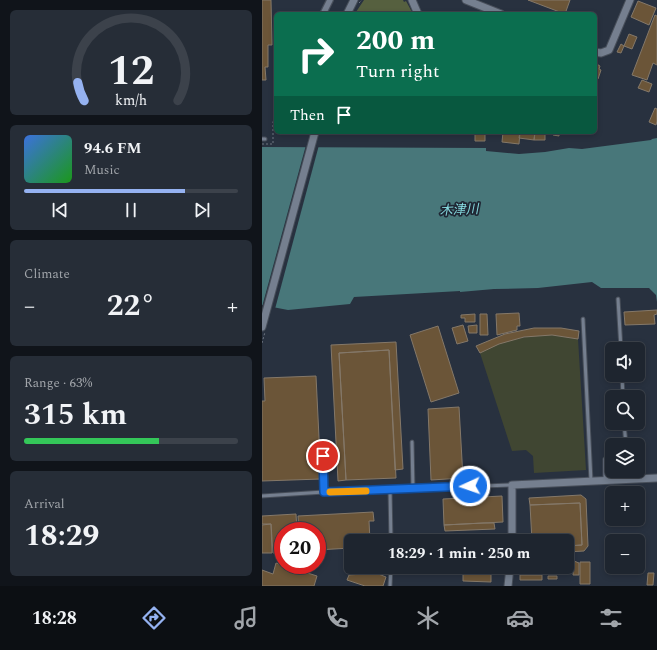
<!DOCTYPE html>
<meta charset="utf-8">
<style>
:root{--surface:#1e252f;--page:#262d37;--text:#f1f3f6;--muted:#a1a5aa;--line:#3c424b;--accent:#95b2f1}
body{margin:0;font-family:Spectral,"Noto Sans JP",serif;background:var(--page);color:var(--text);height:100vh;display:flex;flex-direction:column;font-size:15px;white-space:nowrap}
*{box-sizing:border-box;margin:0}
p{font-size:13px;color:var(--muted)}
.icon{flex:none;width:22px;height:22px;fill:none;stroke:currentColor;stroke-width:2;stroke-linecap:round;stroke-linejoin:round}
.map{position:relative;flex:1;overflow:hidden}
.side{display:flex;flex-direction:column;gap:10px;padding:10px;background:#10141a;width:262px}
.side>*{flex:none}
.guide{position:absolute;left:12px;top:12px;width:323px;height:122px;border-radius:6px;box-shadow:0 2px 6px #0003,0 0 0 1px var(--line);background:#0b6e4f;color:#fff;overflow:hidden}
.buttons{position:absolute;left:343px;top:342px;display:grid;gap:8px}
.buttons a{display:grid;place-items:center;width:40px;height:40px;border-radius:6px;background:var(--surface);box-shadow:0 2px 6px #0003,0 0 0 1px var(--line);font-size:20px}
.speed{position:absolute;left:12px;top:522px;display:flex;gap:8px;font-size:20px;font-weight:700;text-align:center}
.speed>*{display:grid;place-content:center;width:52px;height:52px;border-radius:50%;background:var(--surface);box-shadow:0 2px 6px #0003,0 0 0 1px var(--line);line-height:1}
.speed .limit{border:6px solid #d22;background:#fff;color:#111}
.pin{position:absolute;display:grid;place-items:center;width:34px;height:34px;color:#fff;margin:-17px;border:2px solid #fff;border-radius:50%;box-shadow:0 1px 4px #0007}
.me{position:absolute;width:44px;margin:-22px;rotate:267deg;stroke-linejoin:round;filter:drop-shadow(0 0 3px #0008)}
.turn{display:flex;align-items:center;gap:14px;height:84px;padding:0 16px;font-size:18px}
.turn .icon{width:52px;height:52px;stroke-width:2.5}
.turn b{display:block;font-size:28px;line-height:34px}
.then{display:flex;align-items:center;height:38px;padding:0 16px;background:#0003;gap:8px;font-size:15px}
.big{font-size:30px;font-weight:700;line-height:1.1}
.side .tile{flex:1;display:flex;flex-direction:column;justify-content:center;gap:6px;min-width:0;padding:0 14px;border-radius:6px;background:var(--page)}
.side .dial{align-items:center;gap:0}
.dial svg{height:104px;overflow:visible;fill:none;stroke:var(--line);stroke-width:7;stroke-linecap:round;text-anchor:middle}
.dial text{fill:var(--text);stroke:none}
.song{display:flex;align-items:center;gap:12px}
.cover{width:48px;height:48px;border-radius:6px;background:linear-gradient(135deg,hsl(220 70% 55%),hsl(120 70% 35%))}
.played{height:4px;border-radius:2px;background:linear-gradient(90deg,var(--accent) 75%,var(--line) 75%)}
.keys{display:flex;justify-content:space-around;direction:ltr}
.heat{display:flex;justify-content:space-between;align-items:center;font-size:22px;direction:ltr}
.charge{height:6px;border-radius:3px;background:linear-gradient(90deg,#34c759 63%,var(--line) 0)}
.trip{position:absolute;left:82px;top:534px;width:230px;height:40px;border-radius:6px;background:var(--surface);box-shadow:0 2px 6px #0003,0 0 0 1px var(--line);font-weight:700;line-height:40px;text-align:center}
.tabs{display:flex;height:64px;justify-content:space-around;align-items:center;background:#0c0f13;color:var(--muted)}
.tabs .icon{width:28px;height:28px}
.tabs .active{color:var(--accent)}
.tabs b{font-size:18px;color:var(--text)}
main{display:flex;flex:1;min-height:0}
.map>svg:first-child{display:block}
.green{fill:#404632}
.forest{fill:#56603f}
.water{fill:#48777a}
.pier{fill:#28313f}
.building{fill:#6b5538;stroke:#847869}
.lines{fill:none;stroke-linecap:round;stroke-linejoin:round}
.service-casing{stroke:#484f5a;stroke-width:5}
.minor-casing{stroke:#484f5a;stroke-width:8}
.tertiary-casing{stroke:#484f5a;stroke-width:9}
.path{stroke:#6e7682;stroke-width:1;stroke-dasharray:2 2;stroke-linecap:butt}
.service{stroke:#757f8f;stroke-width:3}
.minor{stroke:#757f8f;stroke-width:5.5}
.tertiary{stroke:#757f8f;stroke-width:7}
.route-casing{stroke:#114b97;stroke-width:10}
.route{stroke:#1a73e8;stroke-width:7}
.slow{stroke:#f59e0b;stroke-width:7}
.labels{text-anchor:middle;stroke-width:3.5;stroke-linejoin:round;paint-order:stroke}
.water-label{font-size:13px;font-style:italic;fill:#85d9de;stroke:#1f2734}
</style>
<main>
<section class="side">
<div class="tile dial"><svg viewBox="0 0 100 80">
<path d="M14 69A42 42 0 1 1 86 69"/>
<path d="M14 69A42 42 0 0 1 9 55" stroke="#95b2f1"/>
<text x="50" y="56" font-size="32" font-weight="700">12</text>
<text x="50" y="72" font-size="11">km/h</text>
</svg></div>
<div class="tile">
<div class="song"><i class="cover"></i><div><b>94.6 FM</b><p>Music</p></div></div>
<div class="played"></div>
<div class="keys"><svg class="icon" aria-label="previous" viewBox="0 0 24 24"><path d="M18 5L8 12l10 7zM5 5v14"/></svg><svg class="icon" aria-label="pause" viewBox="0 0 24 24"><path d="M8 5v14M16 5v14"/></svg><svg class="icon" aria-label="next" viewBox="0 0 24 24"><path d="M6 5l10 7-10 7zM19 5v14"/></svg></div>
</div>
<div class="tile"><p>Climate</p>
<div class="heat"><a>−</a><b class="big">22°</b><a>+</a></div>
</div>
<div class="tile"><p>Range · 63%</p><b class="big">315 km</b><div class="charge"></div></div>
<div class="tile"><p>Arrival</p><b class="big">18:29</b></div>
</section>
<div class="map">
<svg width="395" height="586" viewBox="0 0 395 586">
<rect width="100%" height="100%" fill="#28313f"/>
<!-- green -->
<path class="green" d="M290 335 316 339 324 470 272 473 271 456 264 450 250 451 218 353C240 340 264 335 290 335Z"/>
<!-- forest -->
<path class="forest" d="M102 0H141L142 2 144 1 151 14H96V13L94 12Z"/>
<!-- water -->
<path class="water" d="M395 138V302L394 295 387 288H339L330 282 276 288 232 289 198 292V291L92 297 88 304 26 310 0 305V147L224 148V151L257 154 283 152 307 148 320 149 389 140 390 139Z"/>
<!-- pier -->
<path class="pier" d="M44 145H57L13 309 0 307Z"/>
<!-- building -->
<path class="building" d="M0 0H9L10 45H6V67H3L4 80H0Z
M266 0H308L303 14Z
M376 1 394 8 387 25 369 17Z
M393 15 395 16V65L391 63 385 80 370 75Z
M367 34 375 37 370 49 362 46Z
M359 44 362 46 359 53 355 52Z
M333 63 338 66 337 69 339 70 336 79 333 78Z
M380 80 390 84 387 92 376 88Z
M393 108 395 109V121L394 125 387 122Z
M77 132H138V134Z
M213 132H223V141H213Z
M241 132H258L257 144 240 142Z
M258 132H273L272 140 257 138Z
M273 132H283V140H272Z
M291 132H297V136L291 135Z
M395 310V314L392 315 393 324 363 325 362 312Z
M257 313 258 326H255V330L235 335 234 314Z
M213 314V322H203V318H199V315Z
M218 314H225L226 335H218Z
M201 325 206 341 195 344 190 328Z
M215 325V333H207L206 326Z
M176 326 197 393 169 402 148 335Z
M272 328H299L317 331 316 339 290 335 262 337 237 344 218 353 214 346 243 334Z
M134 342 141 469 133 470 127 350 77 353 84 480 76 481 69 345Z
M127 350 134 478 84 480 77 353Z
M54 376 59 479 0 481V401H3L2 378Z
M197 407 201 478 169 480 166 409Z
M319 495 324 499 326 546 322 551 305 552V546L320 545 318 503 268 505 267 498Z
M240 496 241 522 182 525 181 499Z
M318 503 320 545 305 546V541H270L268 505Z
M111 512 112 521H107L108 541H89V548L55 550V531H37L36 516Z
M34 514 35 531H21V552L11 553 9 524H0V516Z
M221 523H232L233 529 183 531 182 525Z
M9 524 10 553H0V525Z
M312 561 317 563V575H311Z
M318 562H328V584H318Z
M14 563 55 576 52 586H0V570L11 574Z
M259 567H278V572H259Z
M201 572 229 573V582L201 581Z
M114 573 124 577 121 586H103L85 580 87 575Z
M386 573H392L391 585H385Z
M258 575H280V580H258Z
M286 576H295V579H286Z"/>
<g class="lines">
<defs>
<path id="service" d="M0 139H3
M356 299 359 349
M321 319 329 481
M360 375 361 397
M362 423 364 445
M150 442 151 489
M61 456 62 492
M343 480V459L350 455
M128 490 129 541
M0 496 62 492 250 485
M128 586 129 567"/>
<path id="minor" d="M61 14 68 0"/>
<path id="tertiary" d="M150 0 156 14
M204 0 239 14
M85 14 92 0
M333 52 339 53 347 50 368 0
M0 327 53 132
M250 541V485L395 478
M246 586 248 567"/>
</defs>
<!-- service casing -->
<use href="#service" class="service-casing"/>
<!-- minor casing -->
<use href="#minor" class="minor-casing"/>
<!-- tertiary casing -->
<use href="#tertiary" class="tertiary-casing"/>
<!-- path -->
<path class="path" d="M97 3 100 0
M0 144H11V122L14 115
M0 343 3 332"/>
<!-- service -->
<use href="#service" class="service"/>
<!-- minor -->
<use href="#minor" class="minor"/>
<!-- tertiary -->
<use href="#tertiary" class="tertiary"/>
</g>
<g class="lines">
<defs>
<path id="route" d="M61 456 62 492 208 486"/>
</defs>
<!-- route casing -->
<use href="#route" class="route-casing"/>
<!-- route -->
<use href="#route" class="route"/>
<!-- slow -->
<path class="slow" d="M68 492 104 491"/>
</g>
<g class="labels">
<!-- water labels -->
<g class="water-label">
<text transform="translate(197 209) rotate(-3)" y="5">木津川</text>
</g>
</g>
</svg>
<div class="buttons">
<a><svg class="icon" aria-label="sound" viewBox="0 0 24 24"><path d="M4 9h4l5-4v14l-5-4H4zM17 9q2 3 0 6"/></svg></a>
<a><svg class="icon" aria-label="search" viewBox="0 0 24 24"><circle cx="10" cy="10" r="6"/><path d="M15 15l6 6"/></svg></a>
<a><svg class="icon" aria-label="layers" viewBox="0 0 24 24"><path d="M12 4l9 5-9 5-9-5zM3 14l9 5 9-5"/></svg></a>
<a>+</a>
<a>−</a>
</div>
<div class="speed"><div class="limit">20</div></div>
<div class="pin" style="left:61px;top:456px;background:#d93025"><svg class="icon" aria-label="arrive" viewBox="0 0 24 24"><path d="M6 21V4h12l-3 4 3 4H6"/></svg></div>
<svg class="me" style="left:208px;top:486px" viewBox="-20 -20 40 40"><circle r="17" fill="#1a73e8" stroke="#fff" stroke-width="3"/><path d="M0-11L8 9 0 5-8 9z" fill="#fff"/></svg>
<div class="trip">18:29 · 1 min · 250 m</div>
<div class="guide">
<div class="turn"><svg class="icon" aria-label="right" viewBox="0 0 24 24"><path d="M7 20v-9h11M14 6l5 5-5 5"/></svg><div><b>200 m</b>Turn right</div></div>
<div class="then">Then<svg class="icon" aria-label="arrive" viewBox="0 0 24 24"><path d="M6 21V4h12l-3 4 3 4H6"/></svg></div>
</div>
</div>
</main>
<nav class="tabs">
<b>18:28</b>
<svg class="icon active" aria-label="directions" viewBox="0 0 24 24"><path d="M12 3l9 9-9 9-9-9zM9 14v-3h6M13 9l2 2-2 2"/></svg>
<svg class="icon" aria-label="music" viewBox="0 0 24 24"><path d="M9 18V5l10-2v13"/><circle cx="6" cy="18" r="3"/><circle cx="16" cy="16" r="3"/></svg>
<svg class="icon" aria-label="phone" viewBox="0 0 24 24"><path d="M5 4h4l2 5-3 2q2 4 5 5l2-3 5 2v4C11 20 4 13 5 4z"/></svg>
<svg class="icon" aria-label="climate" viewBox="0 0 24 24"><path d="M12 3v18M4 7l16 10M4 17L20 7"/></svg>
<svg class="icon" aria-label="car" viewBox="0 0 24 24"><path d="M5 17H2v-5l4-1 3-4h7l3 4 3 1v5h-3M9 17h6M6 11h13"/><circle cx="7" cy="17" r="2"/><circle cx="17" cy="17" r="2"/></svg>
<svg class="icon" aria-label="filters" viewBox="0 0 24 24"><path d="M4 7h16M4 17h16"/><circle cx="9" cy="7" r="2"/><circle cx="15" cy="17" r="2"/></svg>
</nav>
